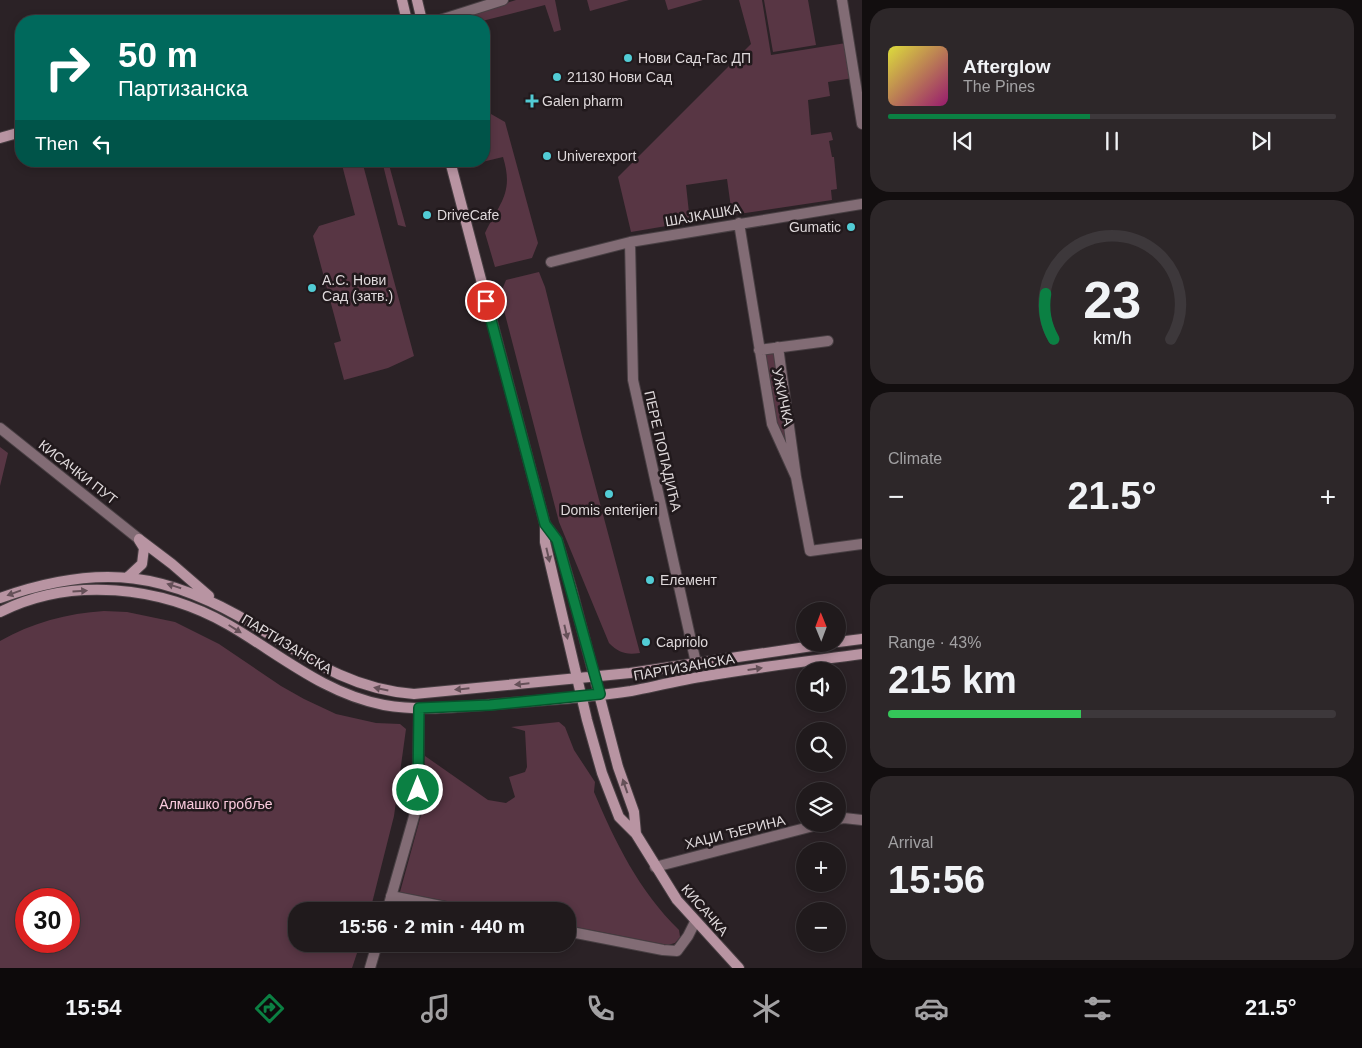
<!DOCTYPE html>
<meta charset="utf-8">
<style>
:root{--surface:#201a1c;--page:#2d2729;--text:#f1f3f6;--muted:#a2a1a3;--line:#3d383b;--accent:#0b8043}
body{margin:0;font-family:Helvetica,sans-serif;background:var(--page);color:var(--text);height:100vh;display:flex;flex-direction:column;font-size:19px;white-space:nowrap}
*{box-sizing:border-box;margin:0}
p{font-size:16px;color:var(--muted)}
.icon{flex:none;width:28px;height:28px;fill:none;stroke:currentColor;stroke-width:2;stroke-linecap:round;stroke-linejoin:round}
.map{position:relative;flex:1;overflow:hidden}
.sheet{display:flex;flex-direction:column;gap:8px;padding:8px;background:#120e0f;width:500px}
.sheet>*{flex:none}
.hud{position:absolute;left:15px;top:15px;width:475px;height:152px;border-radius:20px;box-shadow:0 2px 8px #0003,0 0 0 1px var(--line);background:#00695c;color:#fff;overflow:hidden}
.needle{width:32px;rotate:359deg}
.tools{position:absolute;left:796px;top:602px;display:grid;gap:10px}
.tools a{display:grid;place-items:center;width:50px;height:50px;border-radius:50%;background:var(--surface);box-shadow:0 2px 8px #0003,0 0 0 1px var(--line);font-size:25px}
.speed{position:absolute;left:15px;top:888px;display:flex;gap:10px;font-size:25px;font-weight:700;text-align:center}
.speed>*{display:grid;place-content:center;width:65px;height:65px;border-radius:50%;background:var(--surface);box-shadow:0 2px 8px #0003,0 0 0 1px var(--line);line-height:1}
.speed .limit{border:8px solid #d22;background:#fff;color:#111}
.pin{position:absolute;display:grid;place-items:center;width:42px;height:42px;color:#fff;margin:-21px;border:2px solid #fff;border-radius:50%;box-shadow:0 1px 5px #0007}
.me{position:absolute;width:55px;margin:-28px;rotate:0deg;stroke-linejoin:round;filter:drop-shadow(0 0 4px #0008)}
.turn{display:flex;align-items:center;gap:18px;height:105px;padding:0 20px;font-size:22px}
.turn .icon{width:65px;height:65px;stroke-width:2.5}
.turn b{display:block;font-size:35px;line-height:42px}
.then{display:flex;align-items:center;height:48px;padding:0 20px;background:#0003;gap:10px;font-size:19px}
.big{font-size:38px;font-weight:600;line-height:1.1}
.sheet .card{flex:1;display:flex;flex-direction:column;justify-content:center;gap:8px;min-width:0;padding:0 18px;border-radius:20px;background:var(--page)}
.sheet .dial{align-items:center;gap:0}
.dial svg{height:130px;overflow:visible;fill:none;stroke:var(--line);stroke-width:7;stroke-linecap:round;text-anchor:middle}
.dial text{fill:var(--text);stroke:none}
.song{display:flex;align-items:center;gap:15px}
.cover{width:60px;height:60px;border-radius:8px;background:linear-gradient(135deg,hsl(60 70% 55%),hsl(320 70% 35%))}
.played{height:5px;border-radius:2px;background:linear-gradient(90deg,var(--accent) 45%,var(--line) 45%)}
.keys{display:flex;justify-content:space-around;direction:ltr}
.heat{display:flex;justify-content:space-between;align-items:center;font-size:28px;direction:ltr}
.charge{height:8px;border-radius:4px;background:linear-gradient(90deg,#34c759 43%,var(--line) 0)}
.trip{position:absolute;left:288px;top:902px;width:288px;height:50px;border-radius:20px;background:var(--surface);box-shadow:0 2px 8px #0003,0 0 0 1px var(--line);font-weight:600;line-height:50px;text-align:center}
.tab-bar{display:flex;height:80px;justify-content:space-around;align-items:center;background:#0d0a0b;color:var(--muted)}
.tab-bar .icon{width:35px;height:35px}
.tab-bar .selected{color:var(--accent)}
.tab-bar b{font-size:22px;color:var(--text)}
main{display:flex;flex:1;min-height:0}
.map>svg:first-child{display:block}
.green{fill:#583644;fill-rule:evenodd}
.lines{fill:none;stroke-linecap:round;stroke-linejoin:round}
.street-casing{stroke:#483f43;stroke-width:12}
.secondary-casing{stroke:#483f43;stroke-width:12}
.street{stroke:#826c75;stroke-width:10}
.secondary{stroke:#b894a2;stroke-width:10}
.oneway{fill:#655058}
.route-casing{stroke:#07532c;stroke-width:12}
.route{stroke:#0b8043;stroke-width:9}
.poi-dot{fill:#52ccd5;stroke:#21191c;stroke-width:2}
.labels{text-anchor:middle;stroke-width:5;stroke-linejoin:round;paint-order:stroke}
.poi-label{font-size:14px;fill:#dfd9db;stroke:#21191c;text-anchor:start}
.street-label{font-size:14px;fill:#dfd9db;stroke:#21191c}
.park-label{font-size:14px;fill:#fbcbde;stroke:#21191c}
</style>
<main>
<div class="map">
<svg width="862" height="968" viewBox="0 0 862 968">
<rect width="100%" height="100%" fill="#2b2226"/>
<!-- green -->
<path class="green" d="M516 0H555L561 30 554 32 545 5 482 21H449Z
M587 0H629L590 11Z
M665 0H703L668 10Z
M739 0H762L771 55 846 43 853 78 828 82 830 96 808 100 811 135 831 132 833 140 829 141 832 157H834L837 189 831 190 832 200 732 215 727 179 686 185 690 222 631 232 618 177 751 44Z
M764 0H808L816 45 773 52Z
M484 110 505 122 538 243 532 258 495 267 485 233C500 202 514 193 503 157L482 162V161H484Z
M341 161H362L414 356 388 368 344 380 334 343 341 341 313 236 319 226 355 215Z
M382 161H388L406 227 398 225Z
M539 272 545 287 582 436 640 653C626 655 619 653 609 643L559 522 500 295 506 280Z
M776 351 791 461 774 423 763 353Z
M0 447 8 453 0 486Z
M104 611 127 612 175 622 219 644 281 686 304 699 336 714 376 723 400 724 406 729 394 816 370 911H296V944H360L352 968H0V641C31 623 68 613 104 611ZM26 899H69V941H26Z
M559 722 565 727 574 750 595 782 594 792C615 842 639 891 679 930L680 937 675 943 668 945 566 925V911H498L400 892 421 815 425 756 488 800 506 803 515 797 509 777 525 772 527 767 525 731 511 727Z"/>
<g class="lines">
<defs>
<path id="street" d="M842 0 862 124
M437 21 503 0
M739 223 772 424 796 477
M630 242 633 380 696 663
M551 262 630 242 862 204
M778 347 796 477 810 551 862 544
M759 350 828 341
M0 428 139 539
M838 819 844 818 862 820
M655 867 821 824
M391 896 466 911
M387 911 415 813 418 790 419 708
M566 931 663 950 677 951 688 936 695 922
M370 968 377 944"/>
<path id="secondary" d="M402 0 407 21
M417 0 422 21
M0 138 21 132
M450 161 545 524V542L587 720 602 773 619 817 636 834 677 900 739 968
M545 524 557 540 572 591 618 767 634 812 636 834
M139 539 172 564 209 596
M128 577 142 564 144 548 139 540
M0 598C101 562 169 572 259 628 312 661 351 689 414 694L630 673 826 644
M0 612C71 576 161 586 229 625 279 654 325 694 384 705 425 712 469 706 510 703 550 700 591 697 631 691 656 686 681 680 706 676 758 667 810 661 862 654
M838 642 862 639"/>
</defs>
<!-- street casing -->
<use href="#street" class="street-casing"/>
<!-- secondary casing -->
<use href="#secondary" class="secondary-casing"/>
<!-- street -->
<use href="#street" class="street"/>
<!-- secondary -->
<use href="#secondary" class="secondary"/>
</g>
<!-- one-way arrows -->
<defs><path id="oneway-solid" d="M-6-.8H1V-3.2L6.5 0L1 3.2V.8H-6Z" transform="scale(1.25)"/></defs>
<g class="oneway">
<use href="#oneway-solid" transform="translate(548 555) rotate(77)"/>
<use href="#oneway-solid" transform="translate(174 586) rotate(-163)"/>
<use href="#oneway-solid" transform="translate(80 591) rotate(-4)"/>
<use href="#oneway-solid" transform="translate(14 593) rotate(160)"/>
<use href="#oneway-solid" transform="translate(235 629) rotate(32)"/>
<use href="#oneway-solid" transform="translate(566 632) rotate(77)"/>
<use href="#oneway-solid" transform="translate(755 669) rotate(-8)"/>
<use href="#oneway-solid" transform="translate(522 684) rotate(174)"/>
<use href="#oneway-solid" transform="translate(381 689) rotate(-168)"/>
<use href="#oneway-solid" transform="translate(462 689) rotate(174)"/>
<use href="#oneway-solid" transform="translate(625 786) rotate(-109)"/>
</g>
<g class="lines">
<defs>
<path id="route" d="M418 790 419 708 490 705 600 694 557 540 545 524 486 301"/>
</defs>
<!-- route casing -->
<use href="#route" class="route-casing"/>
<!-- route -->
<use href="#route" class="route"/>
</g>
<!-- markers -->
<g class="poi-dot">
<circle cx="628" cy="58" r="5"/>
<circle cx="557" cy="77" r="5"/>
<path d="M529.5 93.5h5v5h5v5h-5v5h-5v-5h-5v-5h5z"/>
<circle cx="547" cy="156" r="5"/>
<circle cx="427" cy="215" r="5"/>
<circle cx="851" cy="227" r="5"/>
<circle cx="312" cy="288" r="5"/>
<circle cx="609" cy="494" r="5"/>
<circle cx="650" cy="580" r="5"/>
<circle cx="646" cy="642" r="5"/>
</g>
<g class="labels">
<!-- poi labels -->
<g class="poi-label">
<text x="638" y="63">Нови Сад-Гас ДП</text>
<text x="567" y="82">21130 Нови Сад</text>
<text x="542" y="106">Galen pharm</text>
<text x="557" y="161">Univerexport</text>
<text x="437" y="220">DriveCafe</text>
<text x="841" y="232" text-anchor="end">Gumatic</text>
<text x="322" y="285">А.С. Нови<tspan x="322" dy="16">Сад (затв.)</tspan></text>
<text x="609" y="515" text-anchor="middle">Domis enterijeri</text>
<text x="660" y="585">Елемент</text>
<text x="656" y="647">Capriolo</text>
</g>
<!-- street labels -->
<g class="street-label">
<text transform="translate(703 215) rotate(-10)" y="5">ШАЈКАШКА</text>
<text transform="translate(783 397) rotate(78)" y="5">УЖИЧКА</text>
<text transform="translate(663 451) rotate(77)" y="5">ПЕРЕ ПОПАДИЋА</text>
<text transform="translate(78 472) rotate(38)" y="5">КИСАЧКИ ПУТ</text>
<text transform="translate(287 644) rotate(31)" y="5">ПАРТИЗАНСКА</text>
<text transform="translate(684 667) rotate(-10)" y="5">ПАРТИЗАНСКА</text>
<text transform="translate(735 832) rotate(-14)" y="5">ХАЏИ ЂЕРИНА</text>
<text transform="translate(705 910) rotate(49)" y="5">КИСАЧКА</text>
</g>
<!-- park labels -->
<g class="park-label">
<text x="216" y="809">Алмашко гробље</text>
</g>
</g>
</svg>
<div class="tools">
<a><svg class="needle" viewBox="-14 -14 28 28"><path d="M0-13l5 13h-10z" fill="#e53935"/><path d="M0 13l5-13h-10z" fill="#a2a1a3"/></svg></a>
<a><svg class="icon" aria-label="sound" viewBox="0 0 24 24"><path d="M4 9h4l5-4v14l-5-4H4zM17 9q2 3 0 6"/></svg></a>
<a><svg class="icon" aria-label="search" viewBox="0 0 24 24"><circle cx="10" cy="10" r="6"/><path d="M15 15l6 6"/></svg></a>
<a><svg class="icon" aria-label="layers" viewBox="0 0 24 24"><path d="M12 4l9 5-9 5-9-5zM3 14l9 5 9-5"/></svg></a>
<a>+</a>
<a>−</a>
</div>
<div class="speed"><div class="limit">30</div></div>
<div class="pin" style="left:486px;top:301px;background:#d93025"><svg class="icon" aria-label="arrive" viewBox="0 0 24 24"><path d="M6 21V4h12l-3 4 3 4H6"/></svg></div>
<svg class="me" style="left:418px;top:790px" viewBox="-20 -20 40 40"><circle r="17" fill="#0b8043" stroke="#fff" stroke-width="3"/><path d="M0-11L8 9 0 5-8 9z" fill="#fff"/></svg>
<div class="trip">15:56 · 2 min · 440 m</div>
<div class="hud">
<div class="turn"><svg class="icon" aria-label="right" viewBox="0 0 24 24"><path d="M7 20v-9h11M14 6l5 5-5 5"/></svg><div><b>50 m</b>Партизанска</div></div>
<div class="then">Then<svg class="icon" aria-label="left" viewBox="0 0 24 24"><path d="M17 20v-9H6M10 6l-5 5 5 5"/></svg></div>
</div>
</div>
<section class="sheet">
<div class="card">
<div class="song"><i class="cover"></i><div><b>Afterglow</b><p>The Pines</p></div></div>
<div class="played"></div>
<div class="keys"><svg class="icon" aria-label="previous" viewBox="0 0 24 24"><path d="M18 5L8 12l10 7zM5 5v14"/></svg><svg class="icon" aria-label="pause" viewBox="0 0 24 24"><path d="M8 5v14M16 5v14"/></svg><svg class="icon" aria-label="next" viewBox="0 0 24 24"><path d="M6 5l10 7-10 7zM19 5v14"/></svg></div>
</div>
<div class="card dial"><svg viewBox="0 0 100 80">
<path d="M14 69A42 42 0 1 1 86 69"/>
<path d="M14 69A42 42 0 0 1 9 41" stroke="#0b8043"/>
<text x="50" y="56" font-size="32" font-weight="700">23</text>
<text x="50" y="72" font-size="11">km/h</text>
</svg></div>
<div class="card"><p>Climate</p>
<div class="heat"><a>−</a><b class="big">21.5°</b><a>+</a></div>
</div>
<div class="card"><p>Range · 43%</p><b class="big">215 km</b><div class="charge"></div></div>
<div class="card"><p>Arrival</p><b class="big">15:56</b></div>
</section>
</main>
<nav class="tab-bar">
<b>15:54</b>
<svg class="icon selected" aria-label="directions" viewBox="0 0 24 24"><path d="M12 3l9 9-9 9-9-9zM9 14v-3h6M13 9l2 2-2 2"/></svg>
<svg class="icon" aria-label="music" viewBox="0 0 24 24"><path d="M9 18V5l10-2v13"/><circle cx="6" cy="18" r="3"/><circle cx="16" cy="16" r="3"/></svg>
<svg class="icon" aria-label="phone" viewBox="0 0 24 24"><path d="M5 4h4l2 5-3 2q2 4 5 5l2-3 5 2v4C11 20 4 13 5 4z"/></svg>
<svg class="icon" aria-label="climate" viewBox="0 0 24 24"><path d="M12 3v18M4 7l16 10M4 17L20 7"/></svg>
<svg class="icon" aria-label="car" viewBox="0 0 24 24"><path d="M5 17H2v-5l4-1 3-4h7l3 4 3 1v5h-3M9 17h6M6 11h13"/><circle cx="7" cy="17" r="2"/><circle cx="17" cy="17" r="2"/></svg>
<svg class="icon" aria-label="filters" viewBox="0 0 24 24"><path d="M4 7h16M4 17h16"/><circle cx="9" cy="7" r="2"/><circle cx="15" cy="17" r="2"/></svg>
<b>21.5°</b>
</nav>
